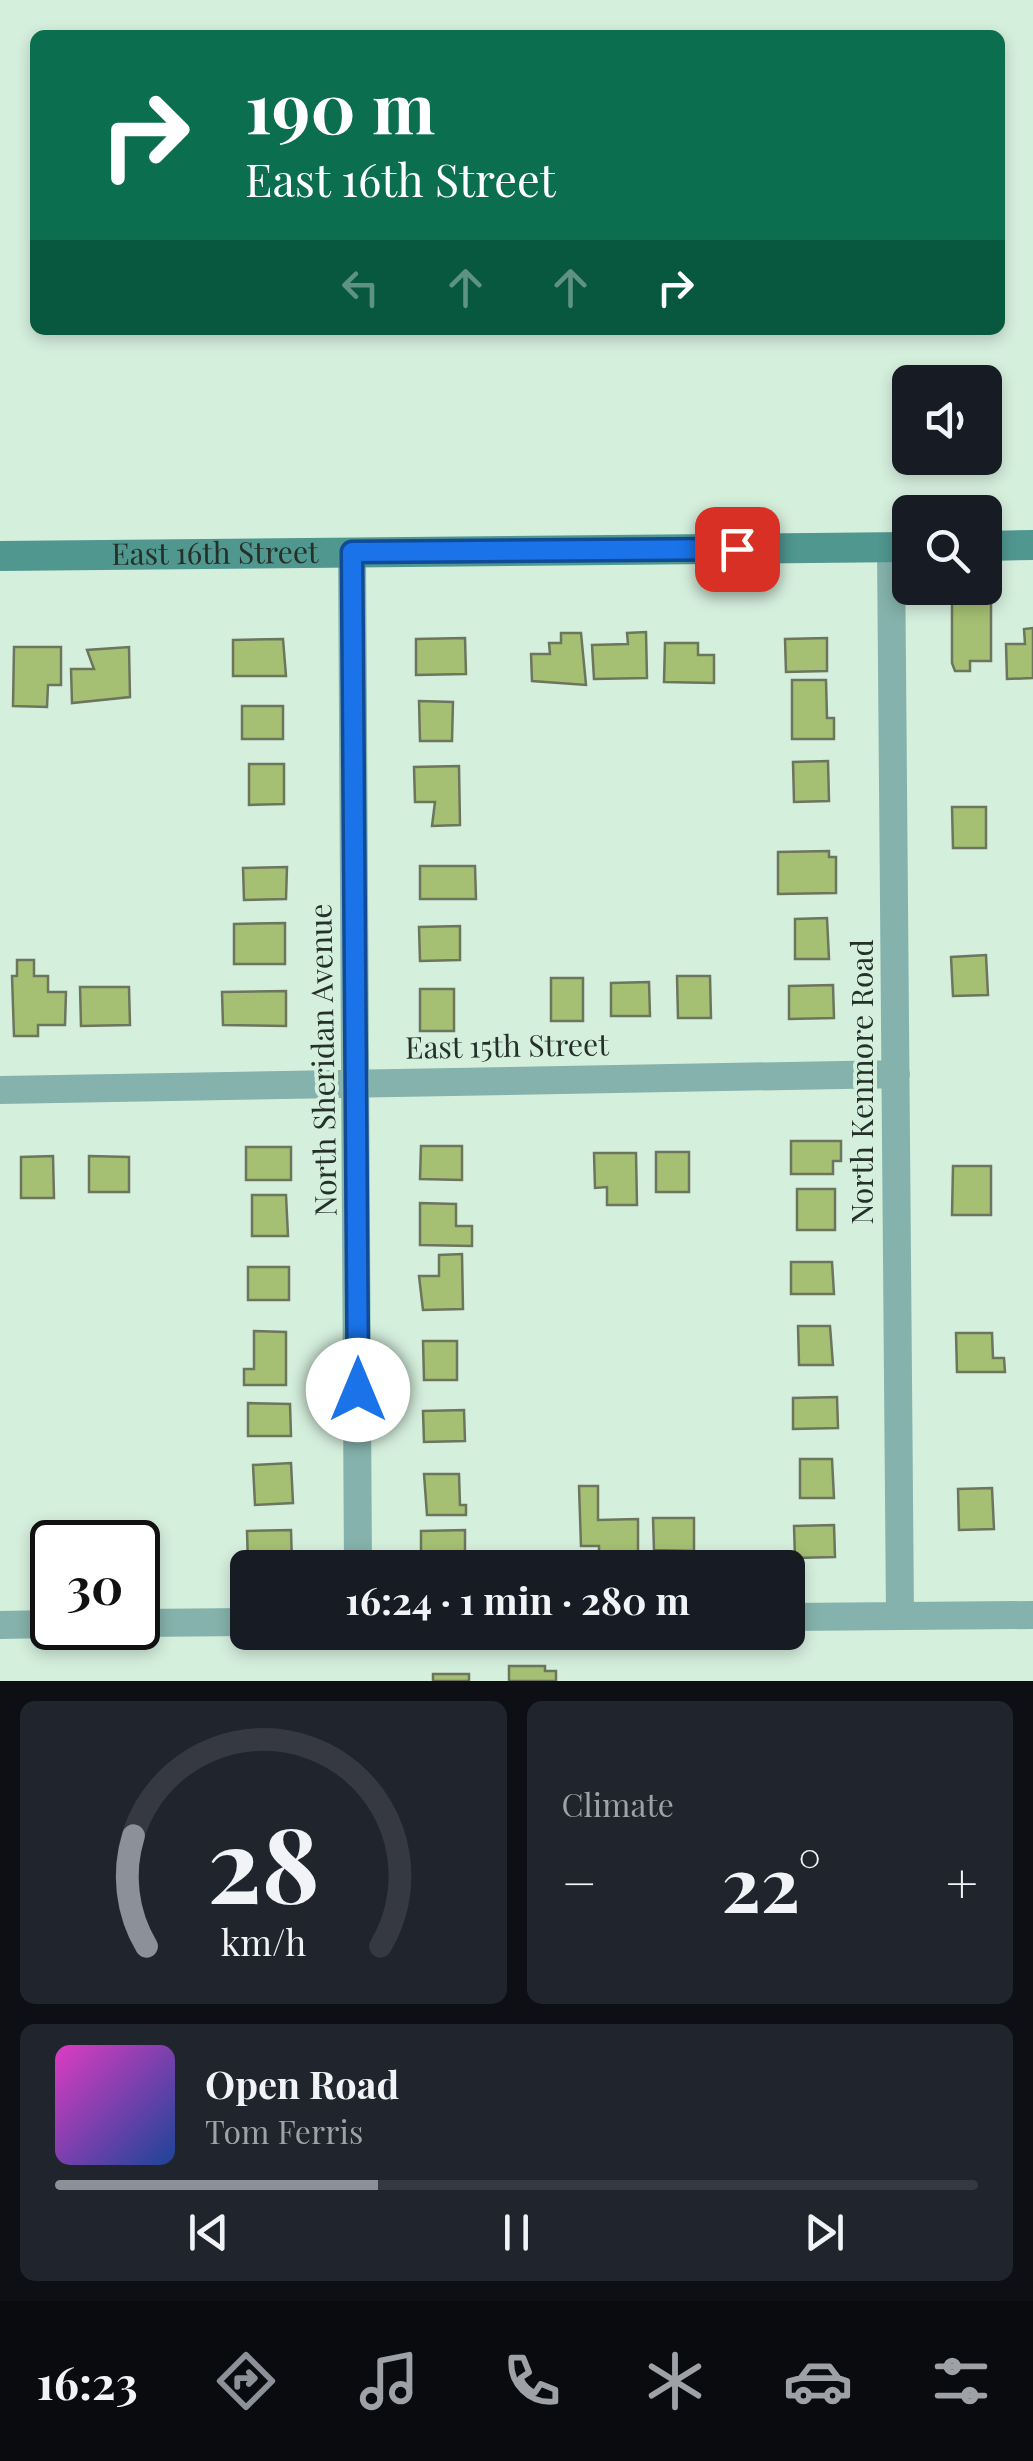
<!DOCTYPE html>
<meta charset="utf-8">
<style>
:root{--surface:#171b24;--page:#20242c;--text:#f1f3f6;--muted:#9ea1a6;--line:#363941;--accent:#8c9099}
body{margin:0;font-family:"Playfair Display",serif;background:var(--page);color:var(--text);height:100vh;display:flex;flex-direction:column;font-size:38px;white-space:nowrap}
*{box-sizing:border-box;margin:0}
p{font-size:32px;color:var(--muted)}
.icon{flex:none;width:55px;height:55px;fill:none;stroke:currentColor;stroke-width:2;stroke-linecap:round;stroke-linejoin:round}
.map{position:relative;height:1681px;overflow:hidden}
.panel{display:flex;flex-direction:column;gap:20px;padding:20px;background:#0d0f14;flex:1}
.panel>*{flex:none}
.hud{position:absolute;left:30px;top:30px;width:975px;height:305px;border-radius:15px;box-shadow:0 5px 15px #0003;background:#0b6e4f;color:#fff;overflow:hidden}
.fabs{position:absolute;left:892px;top:365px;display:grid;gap:20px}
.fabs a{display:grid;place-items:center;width:110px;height:110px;border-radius:15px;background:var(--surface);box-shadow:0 5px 15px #0003;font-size:50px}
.speed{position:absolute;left:30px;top:1520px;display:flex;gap:20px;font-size:50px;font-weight:700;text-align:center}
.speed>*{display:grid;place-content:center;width:130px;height:130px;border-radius:50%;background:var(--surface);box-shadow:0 5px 15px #0003;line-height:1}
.speed .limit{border:5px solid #111;border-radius:15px;background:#fff;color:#111}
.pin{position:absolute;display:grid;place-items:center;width:85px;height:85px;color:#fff;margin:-42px;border-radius:20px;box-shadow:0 5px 15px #0006}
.me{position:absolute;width:110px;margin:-55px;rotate:0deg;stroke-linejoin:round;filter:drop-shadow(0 0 8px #0008)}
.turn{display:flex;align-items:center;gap:35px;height:210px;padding:0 50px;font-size:45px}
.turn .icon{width:130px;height:130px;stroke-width:2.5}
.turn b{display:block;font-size:70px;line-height:85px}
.lanes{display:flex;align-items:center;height:95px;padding:0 50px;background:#0003;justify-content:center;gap:50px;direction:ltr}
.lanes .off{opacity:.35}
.big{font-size:75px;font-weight:700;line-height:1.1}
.panel .widget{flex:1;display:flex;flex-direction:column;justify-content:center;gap:15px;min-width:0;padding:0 35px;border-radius:15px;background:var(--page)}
.panel .dial{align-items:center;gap:0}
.dial svg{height:260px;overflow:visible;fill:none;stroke:var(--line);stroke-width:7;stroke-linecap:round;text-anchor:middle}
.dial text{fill:var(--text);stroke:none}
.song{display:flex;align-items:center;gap:30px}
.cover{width:120px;height:120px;border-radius:15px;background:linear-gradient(135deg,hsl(310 70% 55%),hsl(220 70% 35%))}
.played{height:10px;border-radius:5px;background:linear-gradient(90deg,var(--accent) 35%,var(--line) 35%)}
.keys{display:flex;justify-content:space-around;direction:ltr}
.heat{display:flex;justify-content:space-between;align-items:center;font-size:55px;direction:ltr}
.panel .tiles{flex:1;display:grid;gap:20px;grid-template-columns:1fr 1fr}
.widget:last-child{grid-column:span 2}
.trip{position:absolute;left:230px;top:1550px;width:575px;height:100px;border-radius:15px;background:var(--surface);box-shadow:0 5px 15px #0003;font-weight:700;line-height:100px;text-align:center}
.dock{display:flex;height:160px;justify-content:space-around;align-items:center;background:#090b0e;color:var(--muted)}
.dock .icon{width:70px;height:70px}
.dock .active{color:var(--accent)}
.dock b{font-size:45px;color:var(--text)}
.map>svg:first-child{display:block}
.building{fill:#a5c072;stroke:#6c755d;stroke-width:2.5}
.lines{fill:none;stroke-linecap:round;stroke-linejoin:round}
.street{stroke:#85b2ac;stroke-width:28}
.secondary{stroke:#4f978f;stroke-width:30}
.route-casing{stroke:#114b97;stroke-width:25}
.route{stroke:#1a73e8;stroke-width:18}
.labels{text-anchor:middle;stroke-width:8;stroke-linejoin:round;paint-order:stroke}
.street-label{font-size:30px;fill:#253029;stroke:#d5efdd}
</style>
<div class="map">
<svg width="1033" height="1681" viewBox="0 0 1033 1681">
<rect width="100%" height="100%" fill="#d5efdd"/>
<!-- building -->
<path class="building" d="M956 592H988V603H991V661H970V671H955L952 663V603H956Z
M1033 628V678L1007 679 1006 644H1025L1024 629Z
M646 632 647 678 594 679 592 645 628 644 627 633Z
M561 633H581L586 685 532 681 531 654H550L549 643H561Z
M465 638 466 674 416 675V639Z
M827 638V671L786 672 785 639Z
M283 639 286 676H233V640Z
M665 643H698V655H714V683L664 682Z
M14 647H61V685H48L47 707 13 706Z
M129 647 130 697 72 703 71 669H94L87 650Z
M792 680H826L827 718H834V739H792Z
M419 701 453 702 452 741H420Z
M242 706H283V739H242Z
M828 761 829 801 794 802 793 762Z
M249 764H284V804L249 805Z
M459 766 460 825 432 826 435 802H415L414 767Z
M952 807H986V848H953Z
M829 851V857H836V893L778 894V852Z
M420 866H475L476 899H420Z
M287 867 286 899 244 900 243 868Z
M827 918 829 959H795V919Z
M285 923V964H234V924Z
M460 926V960L420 961 419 927Z
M986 955 988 995 953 996 951 957Z
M17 960H34V976H48V992H66L65 1025H38V1036H14L12 976H17Z
M677 976H710L711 1018H678Z
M551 978H583V1021H551Z
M649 982 650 1016H611V983Z
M833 985 834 1018 789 1019V986Z
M80 987H129L130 1025 81 1026Z
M420 989H454V1031H420Z
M286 991V1026L223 1025 222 992Z
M791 1141H841V1161H833V1174H791Z
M421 1146H462V1180L420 1179Z
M246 1147H291V1180H246Z
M656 1152H689V1192H656Z
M594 1153H636L637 1205H607V1187L595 1188Z
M53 1156 54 1198H21V1157Z
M89 1156 129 1157V1192H89Z
M953 1166H991V1215H952Z
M797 1189H835V1230H797Z
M252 1195H286L288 1236H252Z
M420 1203 456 1204V1226H472V1246L420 1245Z
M462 1254 463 1309 423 1310 419 1276H439V1255Z
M791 1262H832L834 1294H791Z
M248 1267H289V1300H248Z
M798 1326H830L833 1365H799Z
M254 1331 286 1332V1385H244V1369H254Z
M956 1333H992L993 1358H1004L1005 1372H957Z
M423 1341H457V1380H424Z
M837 1397 838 1428 793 1429V1398Z
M248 1403 290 1404 291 1436H248Z
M464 1410 465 1441 424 1442 423 1411Z
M800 1459H832L834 1498H800Z
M291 1463 293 1503 255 1505 253 1465Z
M424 1474H459L460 1505H466V1515H427Z
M579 1486H598V1520L638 1519V1552L599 1553V1546H581Z
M992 1488 994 1529 959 1530 958 1489Z
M653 1518H694V1551L654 1550Z
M90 1522H132L133 1542H91Z
M834 1525 835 1557 795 1558 794 1526Z
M291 1530 292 1563 248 1564 247 1531Z
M465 1530V1562L421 1563V1531Z
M509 1666H545V1671H556V1681H509Z
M433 1674H469V1681H433Z"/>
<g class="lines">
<!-- street -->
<path class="street" d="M891 547 900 1616
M352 552 358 1568
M0 1090 896 1074
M788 1617 1033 1615
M138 1623 248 1622
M0 1625 52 1624"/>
<!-- secondary -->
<g class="secondary">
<path d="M985 546 1033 545"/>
<path id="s1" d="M0 556 910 547"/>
</g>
</g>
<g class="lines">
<defs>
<path id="route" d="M358 1390 352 552 737 549"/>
</defs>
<!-- route casing -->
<use href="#route" class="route-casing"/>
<!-- route -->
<use href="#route" class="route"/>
</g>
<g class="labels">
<!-- street labels -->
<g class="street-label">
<text dy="10" stroke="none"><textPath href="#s1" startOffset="215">East 16th Street</textPath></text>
<text transform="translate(507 1047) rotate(-1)" y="10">East 15th Street</text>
<text transform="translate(324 1060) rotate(-91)" y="10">North Sheridan Avenue</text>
<text transform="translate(863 1082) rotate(-90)" y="10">North Kenmore Road</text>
</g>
</g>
</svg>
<div class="fabs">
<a><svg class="icon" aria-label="sound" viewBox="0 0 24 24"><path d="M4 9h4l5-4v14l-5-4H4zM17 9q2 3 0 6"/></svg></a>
<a><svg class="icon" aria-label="search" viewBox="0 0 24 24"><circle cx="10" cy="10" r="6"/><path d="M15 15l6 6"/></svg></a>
</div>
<div class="speed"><div class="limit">30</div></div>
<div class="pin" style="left:737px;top:549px;background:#d93025"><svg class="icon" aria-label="arrive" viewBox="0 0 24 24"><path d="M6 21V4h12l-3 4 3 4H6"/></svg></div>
<svg class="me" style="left:358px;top:1390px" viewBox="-20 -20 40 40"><circle r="19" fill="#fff"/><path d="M0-13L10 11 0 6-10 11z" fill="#1a73e8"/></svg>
<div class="trip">16:24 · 1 min · 280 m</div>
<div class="hud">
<div class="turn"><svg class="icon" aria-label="right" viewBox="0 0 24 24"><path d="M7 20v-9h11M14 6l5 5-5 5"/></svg><div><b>190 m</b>East 16th Street</div></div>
<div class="lanes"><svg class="icon off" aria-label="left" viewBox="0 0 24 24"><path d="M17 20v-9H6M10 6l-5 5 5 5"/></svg><svg class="icon off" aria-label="ahead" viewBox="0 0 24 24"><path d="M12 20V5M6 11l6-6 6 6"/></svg><svg class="icon off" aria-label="ahead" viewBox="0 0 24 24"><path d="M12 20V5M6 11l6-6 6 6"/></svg><svg class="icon" aria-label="right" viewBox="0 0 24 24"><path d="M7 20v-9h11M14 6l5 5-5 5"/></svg></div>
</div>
</div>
<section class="panel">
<div class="tiles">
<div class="widget dial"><svg viewBox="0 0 100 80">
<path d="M14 69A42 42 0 1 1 86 69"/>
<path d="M14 69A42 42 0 0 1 10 35" stroke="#8c9099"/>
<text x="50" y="56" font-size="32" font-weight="700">28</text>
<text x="50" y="72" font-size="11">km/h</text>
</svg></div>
<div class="widget"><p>Climate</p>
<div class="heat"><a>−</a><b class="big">22°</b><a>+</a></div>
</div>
<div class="widget">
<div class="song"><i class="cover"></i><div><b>Open Road</b><p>Tom Ferris</p></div></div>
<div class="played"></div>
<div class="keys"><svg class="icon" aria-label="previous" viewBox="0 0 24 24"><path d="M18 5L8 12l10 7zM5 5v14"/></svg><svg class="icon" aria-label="pause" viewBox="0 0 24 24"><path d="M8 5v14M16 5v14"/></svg><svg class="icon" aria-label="next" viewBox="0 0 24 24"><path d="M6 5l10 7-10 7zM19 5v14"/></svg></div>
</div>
</div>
</section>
<nav class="dock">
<b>16:23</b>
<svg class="icon active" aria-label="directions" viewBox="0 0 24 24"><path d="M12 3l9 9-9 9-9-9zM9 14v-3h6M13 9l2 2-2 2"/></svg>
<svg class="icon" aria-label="music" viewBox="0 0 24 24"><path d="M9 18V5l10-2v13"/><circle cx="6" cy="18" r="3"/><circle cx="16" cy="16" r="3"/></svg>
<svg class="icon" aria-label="phone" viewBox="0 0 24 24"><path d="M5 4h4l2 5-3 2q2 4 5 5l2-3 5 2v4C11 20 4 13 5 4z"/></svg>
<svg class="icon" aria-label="climate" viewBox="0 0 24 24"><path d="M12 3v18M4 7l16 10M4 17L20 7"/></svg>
<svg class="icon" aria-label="car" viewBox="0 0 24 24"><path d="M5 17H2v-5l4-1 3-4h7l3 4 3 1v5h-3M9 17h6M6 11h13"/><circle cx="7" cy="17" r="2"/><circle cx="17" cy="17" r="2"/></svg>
<svg class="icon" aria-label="filters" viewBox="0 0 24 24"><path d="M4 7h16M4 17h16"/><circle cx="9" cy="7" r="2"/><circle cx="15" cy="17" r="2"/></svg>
</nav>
